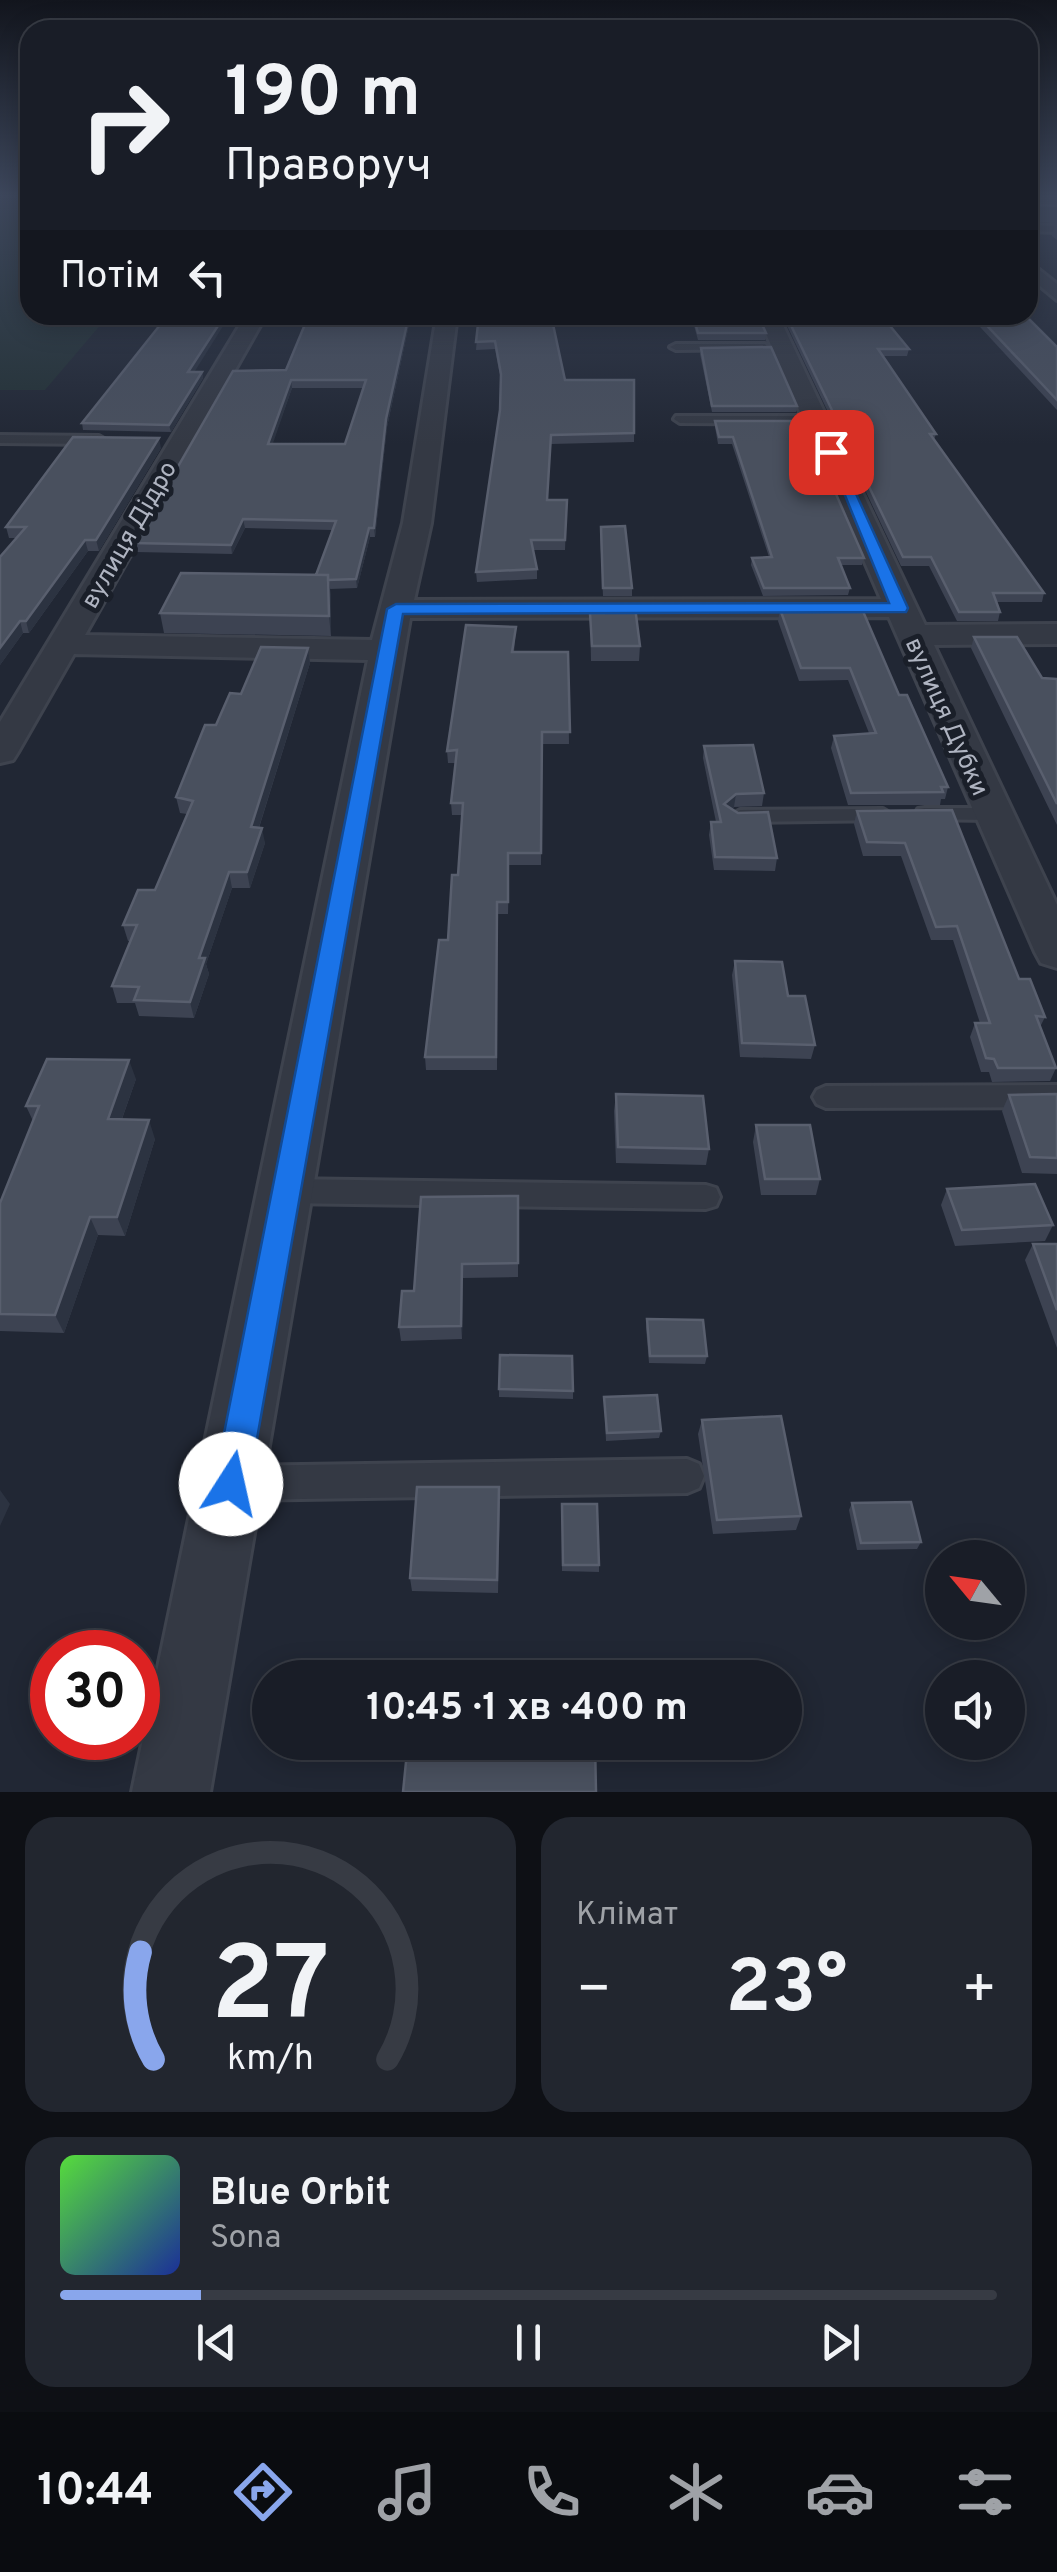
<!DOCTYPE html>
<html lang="uk">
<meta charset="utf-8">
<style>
:root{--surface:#191d27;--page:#22262f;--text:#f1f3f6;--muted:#9fa2a7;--line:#373b44;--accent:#89a6ec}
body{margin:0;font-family:Overpass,sans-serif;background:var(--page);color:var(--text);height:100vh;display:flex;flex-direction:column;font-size:38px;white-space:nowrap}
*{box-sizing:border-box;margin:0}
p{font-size:32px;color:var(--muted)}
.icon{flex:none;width:55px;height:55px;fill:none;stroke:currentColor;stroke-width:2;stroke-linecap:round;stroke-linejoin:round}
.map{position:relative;height:1792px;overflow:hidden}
.panel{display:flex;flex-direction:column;gap:25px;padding:25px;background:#0e1015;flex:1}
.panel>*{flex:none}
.guide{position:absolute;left:20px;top:20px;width:1018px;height:305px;border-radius:30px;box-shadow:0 5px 25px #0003,0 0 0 2px var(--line);background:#191d27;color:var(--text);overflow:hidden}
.needle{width:65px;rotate:299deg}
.fabs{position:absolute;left:925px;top:1540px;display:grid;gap:20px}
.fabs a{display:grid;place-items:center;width:100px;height:100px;border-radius:50%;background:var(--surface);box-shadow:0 5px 25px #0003,0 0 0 2px var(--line);font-size:50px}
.speed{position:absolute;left:30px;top:1630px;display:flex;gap:20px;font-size:50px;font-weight:700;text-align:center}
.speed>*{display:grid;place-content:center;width:130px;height:130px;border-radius:50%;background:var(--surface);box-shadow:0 5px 25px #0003,0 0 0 2px var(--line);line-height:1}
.speed .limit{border:15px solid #d22;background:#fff;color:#111}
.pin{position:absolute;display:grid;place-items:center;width:85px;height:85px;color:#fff;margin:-42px;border-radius:20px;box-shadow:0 5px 15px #0006}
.me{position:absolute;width:110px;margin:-55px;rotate:10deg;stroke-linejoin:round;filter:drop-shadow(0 0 8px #0008)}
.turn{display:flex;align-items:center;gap:35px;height:210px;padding:0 40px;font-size:45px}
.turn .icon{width:130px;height:130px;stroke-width:2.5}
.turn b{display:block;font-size:70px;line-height:85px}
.then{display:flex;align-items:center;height:95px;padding:0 40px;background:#0003;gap:20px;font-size:38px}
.big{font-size:75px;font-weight:700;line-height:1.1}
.panel .card{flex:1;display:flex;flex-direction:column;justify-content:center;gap:15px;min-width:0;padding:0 35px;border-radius:30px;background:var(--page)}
.panel .dial{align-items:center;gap:0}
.dial svg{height:260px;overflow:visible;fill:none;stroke:var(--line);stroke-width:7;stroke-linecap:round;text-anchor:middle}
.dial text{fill:var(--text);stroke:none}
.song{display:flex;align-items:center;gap:30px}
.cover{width:120px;height:120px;border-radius:15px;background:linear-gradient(135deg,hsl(110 70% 55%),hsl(230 70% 35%))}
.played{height:10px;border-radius:5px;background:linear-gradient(90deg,var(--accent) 15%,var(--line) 15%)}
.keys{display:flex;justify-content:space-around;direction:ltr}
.heat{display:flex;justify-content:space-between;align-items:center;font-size:55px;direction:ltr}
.panel .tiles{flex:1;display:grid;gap:25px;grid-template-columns:1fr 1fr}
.card:last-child{grid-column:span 2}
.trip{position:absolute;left:252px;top:1660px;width:550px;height:100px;border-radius:50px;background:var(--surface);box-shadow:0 5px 25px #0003,0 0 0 2px var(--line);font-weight:700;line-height:100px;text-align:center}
.tabs{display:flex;height:160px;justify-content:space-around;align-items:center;background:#0a0c10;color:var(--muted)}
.tabs .icon{width:70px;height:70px}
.tabs .active{color:var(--accent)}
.tabs b{font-size:45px;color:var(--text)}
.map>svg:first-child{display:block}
.green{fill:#233135}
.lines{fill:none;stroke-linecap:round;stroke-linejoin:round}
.service-casing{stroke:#3e434e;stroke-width:6}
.minor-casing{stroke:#3e434e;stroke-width:6}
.service{fill:#343944;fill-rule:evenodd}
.minor{fill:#343944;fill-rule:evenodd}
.wall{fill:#3d4352;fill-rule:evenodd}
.shaded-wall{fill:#2c3341}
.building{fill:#49505e;stroke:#595f6e;stroke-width:2.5;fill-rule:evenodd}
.route{fill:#1a73e8;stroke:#114b97;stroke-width:2.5}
.labels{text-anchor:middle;stroke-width:10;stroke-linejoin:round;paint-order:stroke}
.far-street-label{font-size:25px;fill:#afb4c1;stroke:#1a1f29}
</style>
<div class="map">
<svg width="1057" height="1792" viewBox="0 0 1057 1792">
<rect width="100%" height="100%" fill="#212734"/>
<!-- green -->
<path class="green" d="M0 194H30V315H109L45 390H0Z"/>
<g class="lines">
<defs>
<path id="service" d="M1028 225 1057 226V232L1028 231Z
M765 344 769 349 676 350 670 347 676 344Z
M676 416H817L823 420 817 424 680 423 674 419Z
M0 435 99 436 106 440 99 444 0 443Z
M925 808H992L1002 814 992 820 918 819 915 814 918 809Z
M883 809 893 815 890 820 740 822 730 816 740 810Z
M1057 1085V1107L826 1108 817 1104 813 1097 817 1090 826 1086Z
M285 1179 706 1185 716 1188 720 1197 716 1206 706 1209 285 1203 275 1200 271 1191 275 1182Z
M687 1459 699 1464 704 1476 699 1488 687 1493 235 1500 223 1495 218 1483 223 1471 235 1466Z"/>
<path id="minor" d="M1028 261 1057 284V300L1028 276Z
M246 315H266L85 635 372 640 403 523 437 315H457L431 523 414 600 881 599 758 315H778L925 625 1057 624V644L934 645 1057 905V968L1041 963 1035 952 889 617 410 618 210 1792H132L368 660 74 654 18 752 13 760 0 763V722Z"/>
</defs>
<!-- service casing -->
<use href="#service" class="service-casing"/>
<!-- minor casing -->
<use href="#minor" class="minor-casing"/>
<!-- service -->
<use href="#service" class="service"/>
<!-- minor -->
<use href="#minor" class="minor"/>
</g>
<!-- wall -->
<path class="wall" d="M1028 194H1057V240L1052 236 1055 223 1036 222 1028 215Z
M331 315H411L387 427 375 537H370L357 588 330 589 331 636 164 633 160 613 316 575 332 530 245 528 232 554 136 552 134 543 286 370ZM292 388H363L345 444H272Z
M479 315 634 433V442L551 444 547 500H567L565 550H533L537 569V579L477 582 476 572 500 410 501 381 495 349 476 350Z
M691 315H758L766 333 765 340H698Z
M782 315H881L909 349 907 356H883L936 434 934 440 1044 593 1042 602H996L1000 612 998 621H957L929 566H901Z
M969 315H1025L1057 347V410Z
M701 348 797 406 796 412H712L700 354Z
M202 372 203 378 171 432 83 430 82 423Z
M715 421 864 558 862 565H841L850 588 848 595 763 596 751 565 752 558 769 557 732 444H718L715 427Z
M161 448 99 551H88L29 633H23L0 665V557L16 538H9L6 527Z
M600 534 632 588V596H603Z
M780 609 899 695 948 787 945 799H941L940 805H848L831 748 834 736 869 733 848 680 799 681 778 621Z
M590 613H604L640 646 639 661H591Z
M516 627 514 652H568L569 744H542L541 865H509L508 914H497V1070H426L425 1057 448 940 458 875 462 815H452L451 803 456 763H448L447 751Z
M974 637 1042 678 1057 679V825L971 648Z
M308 648 310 663 259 828 265 843 250 888H232L206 964 209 974 194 1018 139 1016 135 1003H117L112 986 131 941H128L123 925 155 890 187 814 180 813 176 797 216 725 241 694Z
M704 746 764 793 762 806 734 807 732 809 777 858 775 871 714 870 709 835 711 822H716L703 758Z
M952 810 1019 979 1045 1017 1040 1027 1056 1068 1050 1081 992 1082 989 1072H981L970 1037 975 1023H980L953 940H931L901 856H863L854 824 857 811Z
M735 961 788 996 815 1045 811 1059 740 1057 732 975Z
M136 1079 122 1119 155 1139 125 1236 98 1235 64 1333 0 1331V1203L33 1121 26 1106Z
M616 1094 709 1149 706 1165 616 1163 614 1111Z
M1057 1094V1174L1022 1173 1002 1111 1009 1095Z
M756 1125 820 1179 816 1195H761L753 1142Z
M947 1189 1053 1225 1045 1241 955 1246 941 1205Z
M518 1196V1277L463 1278 462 1339 401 1341 399 1327 414 1291Z
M1033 1244H1057V1348L1025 1260Z
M647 1319 707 1356 705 1364 649 1363 646 1327Z
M499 1389 573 1391V1399L499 1397Z
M604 1397 661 1431 659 1438 606 1441Z
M702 1420 801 1516 796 1530 713 1534 698 1434Z
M500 1501 498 1593 412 1591 410 1578Z
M852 1503 921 1542 917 1549 857 1550 849 1510Z
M562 1504 599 1565V1572L562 1571Z"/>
<!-- shaded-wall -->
<path class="shaded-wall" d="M225 315H230L190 379 188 372Z
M409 315H411L387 427 375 537 374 528 386 419Z
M202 372 203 378 171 432 169 425Z
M291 380 292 388 270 452 268 444Z
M159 438 161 448 99 551 96 540Z
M243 519 245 528 232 554 231 545Z
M369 528 370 537 357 588 356 579Z
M85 540 88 551 29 633 26 621Z
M328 575 331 594V636L329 616Z
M20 621 23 633 0 665V648Z
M308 648 310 663 254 843 251 827Z
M736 794 734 807 722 817 724 804Z
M262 828 265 843 250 888 247 872Z
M229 872 232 888 206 964 209 974 194 1018 190 1002 199 958Z
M129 1060 136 1079 115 1138 108 1119Z
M149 1120 155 1139 125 1236 117 1217Z
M90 1217 98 1235 64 1333 55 1315Z
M462 1264 463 1278 462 1339 461 1326Z
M0 1490 10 1504 0 1526Z"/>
<!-- building -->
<path class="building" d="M1028 194H1057V206L1040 205Z
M168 315H225L188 372H202L169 425 82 423Z
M331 315H409L386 419 374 528H369L356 579 328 580V575H316L336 521 243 519 231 545 134 543 233 371 286 370 308 317H330ZM291 380H366L345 444H268Z
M479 315H551L565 380H634V433L551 435 547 500H567L565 540H531L537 569 476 572 500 410 501 374 495 341 476 342Z
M693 315H758L766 333H698Z
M786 315H881L909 349H878L936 434H930L1044 593H993L1000 612H959L931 557H903Z
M977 315H1025L1057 347V400Z
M771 347 797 406H712L701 348Z
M715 421H804L864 558H838L850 588H764L752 558 772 557 733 437H719Z
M73 437 159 438 96 540H85L26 621H20L0 648V557L26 527H6Z
M625 526 632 588H603L601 527Z
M181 573 328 575 329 616 160 613Z
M604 607H635L640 646H592L590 613H604Z
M780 609H862L899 695H907L948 787H941L943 792 851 793 834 736 876 733 850 668H801Z
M466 625 516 627 512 652H568L570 732H542L541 853H508V902H497L496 1057H425L439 940H448L452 875H458L463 803H451L457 750 447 751Z
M974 637H1017L1042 678 1057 679V804Z
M261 647 308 648 251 827 262 828 247 872H229L199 958H205L190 1002 134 1000 139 987 112 986 137 925H123L138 890H155L193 801 176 797 205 725H216L230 693 241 694Z
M753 745 764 793 736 794 724 804 738 813 768 812 777 858 715 857 711 822H721L704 746Z
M952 810 1019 979H1030L1045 1017 1036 1016 1056 1068H998L994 1059 986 1058 975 1023H990L957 926 936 927 905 843 867 842 857 811Z
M735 961 782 962 788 996H805L815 1045 742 1043Z
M47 1059 129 1060 108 1119 149 1120 117 1217H90L55 1315 0 1314V1203L39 1106H26Z
M616 1094 703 1096 709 1149 618 1147Z
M1057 1094V1158L1030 1157 1009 1095Z
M756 1125H810L820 1179H765Z
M1035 1184 1053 1225 962 1230 947 1189Z
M518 1196V1263L462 1264 461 1326 399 1327 402 1291H414L421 1197Z
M1033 1244H1057V1310Z
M647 1319 703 1320 707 1356H650Z
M500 1355 572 1356 573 1391 499 1389Z
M657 1395 661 1431 607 1433 604 1397Z
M781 1416 801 1516 717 1520 702 1420Z
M417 1487H499L497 1580 410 1578Z
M911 1502 921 1542 861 1543 852 1503Z
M562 1504H597L599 1565H563Z
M415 1666 595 1672V1678H414Z
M408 1742H595L596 1792H403Z"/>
<!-- sky -->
<linearGradient id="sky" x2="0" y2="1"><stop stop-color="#12151d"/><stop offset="0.44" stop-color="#3d475c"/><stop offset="1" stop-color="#3d475c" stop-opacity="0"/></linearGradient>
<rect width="1057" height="444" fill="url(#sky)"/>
<!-- route -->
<path class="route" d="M826 449 837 452 908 608 906 612 403 614 249 1484 244 1496 231 1501 219 1496 214 1484 387 609 396 604 889 603Z"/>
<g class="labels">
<!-- far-street labels -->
<g class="far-street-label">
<text transform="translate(128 534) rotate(-60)" y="9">вулиця Дідро</text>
<text transform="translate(948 716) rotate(66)" y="9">вулиця Дубки</text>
</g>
</g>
</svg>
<div class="fabs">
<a><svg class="needle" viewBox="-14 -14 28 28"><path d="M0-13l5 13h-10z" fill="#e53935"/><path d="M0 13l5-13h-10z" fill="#9fa2a7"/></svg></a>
<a><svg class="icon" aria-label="sound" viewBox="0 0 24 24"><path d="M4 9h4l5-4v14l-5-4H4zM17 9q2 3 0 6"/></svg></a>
</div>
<div class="speed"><div class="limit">30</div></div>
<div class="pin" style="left:831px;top:452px;background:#d93025"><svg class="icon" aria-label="arrive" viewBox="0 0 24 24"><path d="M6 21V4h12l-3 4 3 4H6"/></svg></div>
<svg class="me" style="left:231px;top:1484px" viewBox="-20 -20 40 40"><circle r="19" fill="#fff"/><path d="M0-13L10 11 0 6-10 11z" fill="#1a73e8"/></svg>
<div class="trip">10:45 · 1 хв · 400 m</div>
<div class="guide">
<div class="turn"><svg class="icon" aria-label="right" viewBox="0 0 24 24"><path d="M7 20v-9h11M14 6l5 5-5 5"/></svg><div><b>190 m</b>Праворуч</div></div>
<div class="then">Потім<svg class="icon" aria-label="left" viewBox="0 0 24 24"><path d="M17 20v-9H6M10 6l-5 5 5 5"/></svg></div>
</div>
</div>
<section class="panel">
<div class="tiles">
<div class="card dial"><svg viewBox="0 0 100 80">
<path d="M14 69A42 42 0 1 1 86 69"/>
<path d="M14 69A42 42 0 0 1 10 36" stroke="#89a6ec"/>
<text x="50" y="56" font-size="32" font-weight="700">27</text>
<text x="50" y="72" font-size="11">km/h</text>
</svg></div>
<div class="card"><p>Клімат</p>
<div class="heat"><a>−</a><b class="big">23°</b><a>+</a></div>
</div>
<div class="card">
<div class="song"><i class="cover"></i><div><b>Blue Orbit</b><p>Sona</p></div></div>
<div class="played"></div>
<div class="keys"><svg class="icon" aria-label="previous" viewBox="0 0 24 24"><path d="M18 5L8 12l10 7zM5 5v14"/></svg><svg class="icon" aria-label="pause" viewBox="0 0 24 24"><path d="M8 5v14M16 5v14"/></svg><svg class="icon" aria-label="next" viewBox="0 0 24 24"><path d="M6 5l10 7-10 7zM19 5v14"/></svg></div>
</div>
</div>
</section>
<nav class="tabs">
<b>10:44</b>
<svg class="icon active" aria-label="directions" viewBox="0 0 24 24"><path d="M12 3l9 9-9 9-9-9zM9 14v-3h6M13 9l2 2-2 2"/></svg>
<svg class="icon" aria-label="music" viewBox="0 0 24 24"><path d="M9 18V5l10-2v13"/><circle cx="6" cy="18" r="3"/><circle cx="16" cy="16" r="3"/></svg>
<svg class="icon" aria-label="phone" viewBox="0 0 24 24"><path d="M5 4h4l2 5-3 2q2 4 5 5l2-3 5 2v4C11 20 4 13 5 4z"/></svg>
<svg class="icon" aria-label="climate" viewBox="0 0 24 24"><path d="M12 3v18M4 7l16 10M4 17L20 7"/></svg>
<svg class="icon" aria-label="car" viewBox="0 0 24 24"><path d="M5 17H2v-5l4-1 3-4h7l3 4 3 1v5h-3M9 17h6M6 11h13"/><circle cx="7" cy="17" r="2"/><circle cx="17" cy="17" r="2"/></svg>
<svg class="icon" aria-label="filters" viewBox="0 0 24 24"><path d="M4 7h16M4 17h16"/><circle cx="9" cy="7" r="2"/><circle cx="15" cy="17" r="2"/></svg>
</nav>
